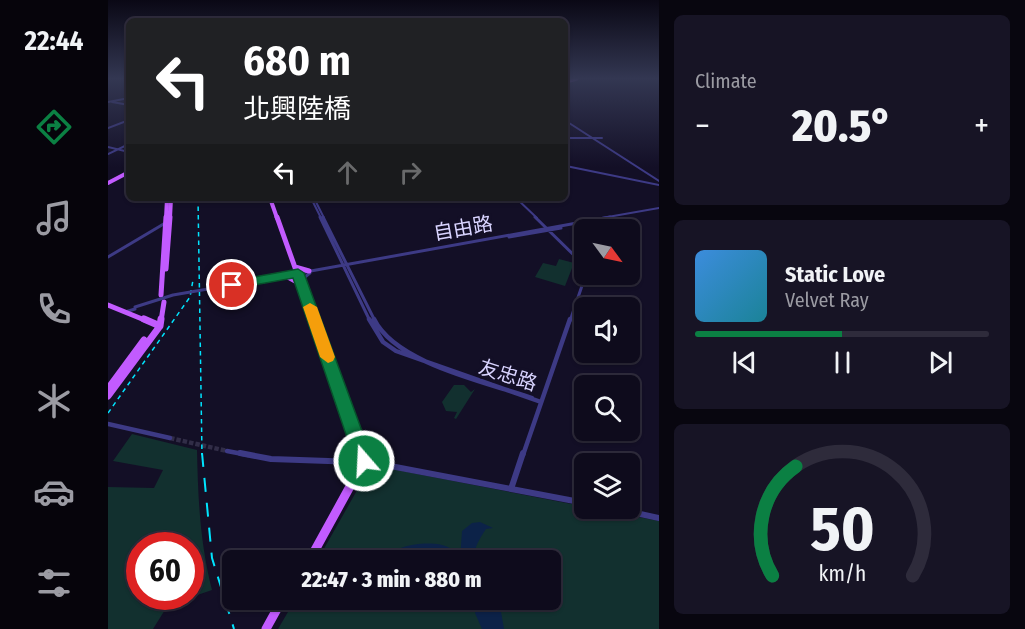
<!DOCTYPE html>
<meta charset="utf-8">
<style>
:root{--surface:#0e0b1c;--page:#171425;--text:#f1f3f6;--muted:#9b9ba3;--line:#2e2b3b;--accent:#0b8043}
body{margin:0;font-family:"Fira Sans Condensed","Noto Sans TC",sans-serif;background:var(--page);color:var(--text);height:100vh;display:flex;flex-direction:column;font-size:22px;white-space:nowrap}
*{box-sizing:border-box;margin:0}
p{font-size:20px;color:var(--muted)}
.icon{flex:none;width:33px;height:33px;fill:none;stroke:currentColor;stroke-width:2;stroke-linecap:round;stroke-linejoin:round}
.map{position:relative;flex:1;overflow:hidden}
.sheet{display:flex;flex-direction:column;gap:15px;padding:15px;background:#08060f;width:366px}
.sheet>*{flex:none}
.top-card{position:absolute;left:18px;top:18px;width:442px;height:183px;border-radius:9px;box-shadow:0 2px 4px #0004,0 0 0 2px var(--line);background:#202124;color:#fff;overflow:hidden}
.needle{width:39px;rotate:123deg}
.tools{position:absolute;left:466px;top:219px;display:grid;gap:12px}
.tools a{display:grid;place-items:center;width:66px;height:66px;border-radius:9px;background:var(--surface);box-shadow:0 2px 4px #0004,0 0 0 2px var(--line);font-size:30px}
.speed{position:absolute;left:18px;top:532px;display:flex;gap:12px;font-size:30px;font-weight:700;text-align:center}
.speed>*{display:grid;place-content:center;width:78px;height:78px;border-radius:50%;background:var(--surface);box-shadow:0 2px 4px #0004,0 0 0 2px var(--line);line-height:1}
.speed .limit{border:9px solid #d22;background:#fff;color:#111}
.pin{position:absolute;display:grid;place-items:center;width:51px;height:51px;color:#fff;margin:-26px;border:3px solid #fff;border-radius:50%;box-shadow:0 2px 6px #0007}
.me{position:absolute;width:66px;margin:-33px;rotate:341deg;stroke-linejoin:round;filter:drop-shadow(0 0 4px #0008)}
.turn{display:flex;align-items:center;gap:21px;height:126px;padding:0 18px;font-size:27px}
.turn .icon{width:78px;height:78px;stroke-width:2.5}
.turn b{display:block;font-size:42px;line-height:51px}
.lanes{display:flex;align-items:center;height:57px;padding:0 18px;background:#0003;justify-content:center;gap:30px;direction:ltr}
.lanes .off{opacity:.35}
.big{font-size:45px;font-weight:800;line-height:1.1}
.sheet .card{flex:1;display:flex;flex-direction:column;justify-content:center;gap:9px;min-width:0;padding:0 21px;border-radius:9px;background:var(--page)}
.sheet .dial{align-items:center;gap:0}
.dial svg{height:156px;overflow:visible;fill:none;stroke:var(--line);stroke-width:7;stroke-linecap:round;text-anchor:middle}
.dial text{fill:var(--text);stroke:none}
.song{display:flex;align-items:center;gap:18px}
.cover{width:72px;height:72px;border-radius:9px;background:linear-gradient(135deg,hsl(210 70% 55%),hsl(190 70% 35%))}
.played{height:6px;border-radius:3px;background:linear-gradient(90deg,var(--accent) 50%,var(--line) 50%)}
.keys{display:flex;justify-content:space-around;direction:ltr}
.heat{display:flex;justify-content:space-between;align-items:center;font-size:33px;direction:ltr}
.trip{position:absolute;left:114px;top:550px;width:339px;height:60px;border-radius:9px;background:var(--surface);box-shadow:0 2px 4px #0004,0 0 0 2px var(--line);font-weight:800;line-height:60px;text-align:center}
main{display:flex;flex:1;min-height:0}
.tab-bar{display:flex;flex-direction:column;width:108px;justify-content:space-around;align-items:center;background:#06040b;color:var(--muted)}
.tab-bar .icon{width:42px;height:42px}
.tab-bar .on{color:var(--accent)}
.tab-bar b{font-size:27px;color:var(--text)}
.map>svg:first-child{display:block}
.green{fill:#12302f;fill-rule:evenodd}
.water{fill:#0c2248}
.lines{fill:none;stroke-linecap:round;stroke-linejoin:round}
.minor-tunnel{stroke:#312d47;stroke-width:4.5;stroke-dasharray:4.5 2;stroke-linecap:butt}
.minor-far3{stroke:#3d3a85;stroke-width:2}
.minor-far2{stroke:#3d3a85;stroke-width:3}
.minor-far1{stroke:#3d3a85;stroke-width:4.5}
.minor{stroke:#3d3a85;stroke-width:6}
.major-far4{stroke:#c25bff;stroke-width:3}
.major-far3{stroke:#c25bff;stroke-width:4}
.major-far2{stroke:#c25bff;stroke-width:5}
.major-far1{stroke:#c25bff;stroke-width:7}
.major{stroke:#c25bff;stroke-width:9}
.rail-far1{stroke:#00e5ff;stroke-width:1.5;stroke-dasharray:4.5 4;stroke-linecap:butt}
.rail{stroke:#00e5ff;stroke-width:2;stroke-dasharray:14 11;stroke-linecap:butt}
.minor-bridge{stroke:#3d3a85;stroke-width:3}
.route{fill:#0b8043;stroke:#07532c;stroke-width:1.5}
.slow{fill:#f59e0b}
.labels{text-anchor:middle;stroke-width:6;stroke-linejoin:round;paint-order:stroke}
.street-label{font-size:20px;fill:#d9d4ff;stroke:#130f26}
</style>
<main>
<nav class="tab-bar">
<b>22:44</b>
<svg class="icon on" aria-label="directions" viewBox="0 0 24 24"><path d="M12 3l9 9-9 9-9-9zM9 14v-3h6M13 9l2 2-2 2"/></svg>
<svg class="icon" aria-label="music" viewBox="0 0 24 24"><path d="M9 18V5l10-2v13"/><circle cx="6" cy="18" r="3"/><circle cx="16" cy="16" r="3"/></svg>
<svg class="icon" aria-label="phone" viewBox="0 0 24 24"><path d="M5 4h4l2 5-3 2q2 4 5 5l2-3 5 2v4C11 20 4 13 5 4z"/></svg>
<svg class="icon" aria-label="climate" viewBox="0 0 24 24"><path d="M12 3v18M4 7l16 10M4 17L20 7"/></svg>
<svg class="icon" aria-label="car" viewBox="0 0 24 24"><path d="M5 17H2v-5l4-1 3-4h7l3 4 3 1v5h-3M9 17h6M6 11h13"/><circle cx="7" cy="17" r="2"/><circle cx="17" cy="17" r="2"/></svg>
<svg class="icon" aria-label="filters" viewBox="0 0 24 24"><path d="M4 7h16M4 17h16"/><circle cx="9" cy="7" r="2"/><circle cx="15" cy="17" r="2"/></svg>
</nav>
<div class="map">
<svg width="551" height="629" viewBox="0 0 551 629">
<rect width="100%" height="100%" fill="#130f26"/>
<!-- green -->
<path class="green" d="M451 259 466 263 457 286 427 277 435 263 448 266Z
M346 385H356L363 392 367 389 348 419 346 418 349 412 338 411 334 402Z
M24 434 89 450C90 498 92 543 104 590L60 605 45 629H0V487L46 488 55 470 5 461ZM32 546H82V597H32Z
M273 467 551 521V629H170L187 600H442V561H209L256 478Z"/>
<!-- water -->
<path class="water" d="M372 522 385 528 378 529C372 538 364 550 367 561H278L276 559C287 544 326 539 342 548 346 551 348 556 352 559L354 531 364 523Z
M374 600H391L396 629H374L367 613Z"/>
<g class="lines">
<!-- minor-tunnel -->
<path class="minor-tunnel" d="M62 438 119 451"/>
<!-- minor-far3 -->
<path class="minor-far3" d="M0 102 21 98
M4 102 21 105
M458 121 551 181
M0 128 21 120
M458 138H494
M0 147 21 152
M0 154 21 144
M458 166 551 185
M203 198 213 218
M408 198 429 218
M133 199 142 198
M208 202 216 218
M494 218 551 208"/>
<!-- minor-far2 -->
<path class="minor-far2" d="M212 217 262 321
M215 217 267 321
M427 217 477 266
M401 237 453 228
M0 257 59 222
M164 278 502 217
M192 281 202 273
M17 312 27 309
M462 321 478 274"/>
<!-- minor-far1 -->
<path class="minor-far1" d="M261 319 275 342 288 351 433 402
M266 319C288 364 379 382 424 398
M0 424 62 438
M119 451 140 455
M415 455 462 319"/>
<!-- minor -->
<path class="minor" d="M132 453 163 459 249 462
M256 461 477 503
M403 489 415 453
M505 508 551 518"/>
<!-- major-far4 -->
<path class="major-far4" d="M458 82 469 79"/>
<!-- major-far3 -->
<path class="major-far3" d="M0 183 21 172
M162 198 169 218
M58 218 59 198
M62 218 63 199"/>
<!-- major-far2 -->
<path class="major-far2" d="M169 217 206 321
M187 267 201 271
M58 269 62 217
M180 277 189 282
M53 295 58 217
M0 305 39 321
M53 321 56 302"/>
<!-- major-far1 -->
<path class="major-far1" d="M36 319 52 326
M205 319 254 455
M0 389 36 340
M0 396 52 326 53 319
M240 428 249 455"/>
<!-- major -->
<path class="major" d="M248 472 249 453
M201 561 256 461 253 453
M158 629 174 600"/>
<!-- rail-far1 -->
<path class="rail-far1" d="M90 198 94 455
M0 413 82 297 85 280"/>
<!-- rail -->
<path class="rail" d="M94 453 104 558 126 629"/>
<!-- minor-bridge -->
<path class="minor-bridge" d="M27 307 65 295 164 278"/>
</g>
<!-- sky -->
<linearGradient id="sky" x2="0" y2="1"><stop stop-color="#0a0815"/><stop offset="0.47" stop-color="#333752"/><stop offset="1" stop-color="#333752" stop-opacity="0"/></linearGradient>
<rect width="551" height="167" fill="url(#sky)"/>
<!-- route -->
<path class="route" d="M190 269 196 273 265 461 263 467 256 470 250 467 247 461 185 278 124 289 118 285 124 281Z"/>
<!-- slow -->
<path class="slow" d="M202 303 209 307 227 357 225 361 220 363 212 357 195 307Z"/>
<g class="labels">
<!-- street labels -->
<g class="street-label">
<text transform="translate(355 228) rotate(-10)" y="7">自由路</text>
<text transform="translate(400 375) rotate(18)" y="7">友忠路</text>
</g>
</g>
</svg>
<div class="tools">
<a><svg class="needle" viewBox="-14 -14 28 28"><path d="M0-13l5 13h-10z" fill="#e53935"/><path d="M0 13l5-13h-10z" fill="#9b9ba3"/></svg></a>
<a><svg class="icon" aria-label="sound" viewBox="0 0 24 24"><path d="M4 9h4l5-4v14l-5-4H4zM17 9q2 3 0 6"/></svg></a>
<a><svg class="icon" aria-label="search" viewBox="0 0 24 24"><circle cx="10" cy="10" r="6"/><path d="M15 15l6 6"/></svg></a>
<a><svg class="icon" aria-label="layers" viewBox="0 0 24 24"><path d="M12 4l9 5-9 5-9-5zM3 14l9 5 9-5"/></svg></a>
</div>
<div class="speed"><div class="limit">60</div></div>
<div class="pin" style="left:124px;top:285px;background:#d93025"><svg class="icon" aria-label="arrive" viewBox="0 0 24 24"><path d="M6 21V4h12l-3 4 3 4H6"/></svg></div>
<svg class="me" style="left:256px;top:461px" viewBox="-20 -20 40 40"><circle r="17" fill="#0b8043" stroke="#fff" stroke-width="3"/><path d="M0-11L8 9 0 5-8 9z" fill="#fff"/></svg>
<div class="trip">22:47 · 3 min · 880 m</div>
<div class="top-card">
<div class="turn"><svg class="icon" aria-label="left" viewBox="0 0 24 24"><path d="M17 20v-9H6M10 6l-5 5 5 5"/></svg><div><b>680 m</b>北興陸橋</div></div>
<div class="lanes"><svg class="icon" aria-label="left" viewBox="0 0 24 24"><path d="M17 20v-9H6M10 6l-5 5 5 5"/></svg><svg class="icon off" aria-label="ahead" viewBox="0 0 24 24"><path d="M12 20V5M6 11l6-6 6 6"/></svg><svg class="icon off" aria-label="right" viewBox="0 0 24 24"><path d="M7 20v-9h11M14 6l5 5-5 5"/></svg></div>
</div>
</div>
<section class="sheet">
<div class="card"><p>Climate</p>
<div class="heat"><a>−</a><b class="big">20.5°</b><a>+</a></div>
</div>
<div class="card">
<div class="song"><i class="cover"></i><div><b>Static Love</b><p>Velvet Ray</p></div></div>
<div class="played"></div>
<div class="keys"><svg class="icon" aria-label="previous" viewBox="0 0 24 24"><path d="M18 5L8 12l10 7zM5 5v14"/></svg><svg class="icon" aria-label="pause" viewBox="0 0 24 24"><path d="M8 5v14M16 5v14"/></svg><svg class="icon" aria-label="next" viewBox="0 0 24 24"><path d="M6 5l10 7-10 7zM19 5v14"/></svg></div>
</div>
<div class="card dial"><svg viewBox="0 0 100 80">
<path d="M14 69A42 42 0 1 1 86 69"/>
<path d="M14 69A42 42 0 0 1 26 13" stroke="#0b8043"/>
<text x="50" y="56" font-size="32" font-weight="700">50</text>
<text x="50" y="72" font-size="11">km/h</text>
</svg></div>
</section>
</main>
